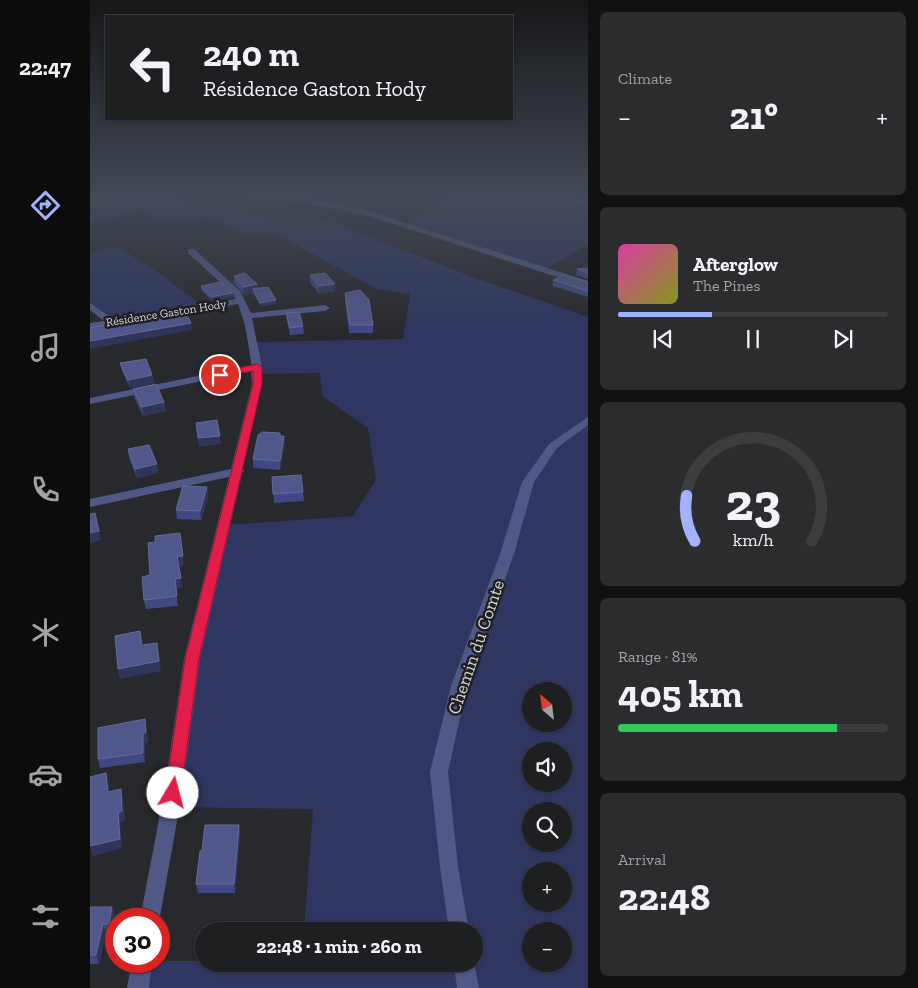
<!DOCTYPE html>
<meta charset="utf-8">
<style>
:root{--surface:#1e1f21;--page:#2b2c2e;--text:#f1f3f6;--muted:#a1a2a5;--line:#3c3d3f;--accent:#a2b2fd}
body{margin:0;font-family:"Zilla Slab",serif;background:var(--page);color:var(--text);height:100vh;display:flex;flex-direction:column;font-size:19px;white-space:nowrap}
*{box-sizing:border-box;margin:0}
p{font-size:16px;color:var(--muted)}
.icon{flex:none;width:28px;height:28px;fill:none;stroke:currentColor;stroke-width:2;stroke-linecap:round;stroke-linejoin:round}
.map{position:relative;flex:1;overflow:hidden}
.sheet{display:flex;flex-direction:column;gap:12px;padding:12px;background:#101112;width:330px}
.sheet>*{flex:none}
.top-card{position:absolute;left:15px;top:15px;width:408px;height:105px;border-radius:0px;box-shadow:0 1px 4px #0004,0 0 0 1px var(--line);background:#1e1f21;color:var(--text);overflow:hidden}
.needle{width:32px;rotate:332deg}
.controls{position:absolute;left:432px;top:682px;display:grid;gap:10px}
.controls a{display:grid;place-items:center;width:50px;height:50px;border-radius:50%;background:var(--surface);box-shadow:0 1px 4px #0004,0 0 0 1px var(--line);font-size:25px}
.speed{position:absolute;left:15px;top:908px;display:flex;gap:10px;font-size:25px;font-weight:700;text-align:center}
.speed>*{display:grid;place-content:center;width:65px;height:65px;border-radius:50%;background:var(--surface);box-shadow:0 1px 4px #0004,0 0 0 1px var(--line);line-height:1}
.speed .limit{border:8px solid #d22;background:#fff;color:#111}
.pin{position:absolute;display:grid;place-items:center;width:42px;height:42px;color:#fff;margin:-21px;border:2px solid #fff;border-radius:50%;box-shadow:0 1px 5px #0007}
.me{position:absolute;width:55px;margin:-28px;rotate:8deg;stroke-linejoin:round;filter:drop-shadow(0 0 4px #0008)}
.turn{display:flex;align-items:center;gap:18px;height:105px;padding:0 15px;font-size:22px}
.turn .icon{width:65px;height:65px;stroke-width:2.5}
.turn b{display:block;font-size:35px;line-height:42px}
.big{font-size:38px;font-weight:700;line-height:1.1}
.sheet .widget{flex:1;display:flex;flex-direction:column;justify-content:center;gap:8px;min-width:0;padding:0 18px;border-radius:8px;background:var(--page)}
.sheet .dial{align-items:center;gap:0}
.dial svg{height:130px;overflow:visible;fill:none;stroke:var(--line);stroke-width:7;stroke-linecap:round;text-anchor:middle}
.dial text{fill:var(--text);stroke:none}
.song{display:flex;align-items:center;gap:15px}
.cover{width:60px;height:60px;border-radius:8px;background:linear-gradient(135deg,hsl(320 70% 55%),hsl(70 70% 35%))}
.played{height:5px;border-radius:2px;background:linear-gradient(90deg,var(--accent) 35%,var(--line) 35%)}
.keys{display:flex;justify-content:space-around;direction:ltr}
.heat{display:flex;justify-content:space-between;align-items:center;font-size:28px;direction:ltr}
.charge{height:8px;border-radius:4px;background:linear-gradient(90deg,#34c759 81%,var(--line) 0)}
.trip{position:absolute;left:105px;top:922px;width:288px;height:50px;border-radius:25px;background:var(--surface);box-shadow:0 1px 4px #0004,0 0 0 1px var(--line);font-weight:700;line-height:50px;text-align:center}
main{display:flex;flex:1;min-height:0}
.tab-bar{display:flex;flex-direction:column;width:90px;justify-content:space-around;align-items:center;background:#0c0c0d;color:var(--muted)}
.tab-bar .icon{width:35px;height:35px}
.tab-bar .on{color:var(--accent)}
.tab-bar b{font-size:22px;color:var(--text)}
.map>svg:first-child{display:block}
.green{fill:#2f3661;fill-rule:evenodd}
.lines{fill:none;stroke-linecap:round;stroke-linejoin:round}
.street{fill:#505986;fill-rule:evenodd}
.wall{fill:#3f4882}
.shaded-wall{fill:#2f355b}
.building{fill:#50578b;stroke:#656b97}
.route{fill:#e11d48;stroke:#92132f}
.labels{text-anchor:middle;stroke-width:5;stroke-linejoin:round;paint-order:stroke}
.far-street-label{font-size:12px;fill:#d6d6d8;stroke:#1f1f22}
.near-street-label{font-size:18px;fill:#d6d6d8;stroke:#1f1f22}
</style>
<main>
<nav class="tab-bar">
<b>22:47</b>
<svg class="icon on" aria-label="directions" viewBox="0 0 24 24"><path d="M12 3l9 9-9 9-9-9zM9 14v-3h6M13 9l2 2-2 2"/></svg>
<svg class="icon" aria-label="music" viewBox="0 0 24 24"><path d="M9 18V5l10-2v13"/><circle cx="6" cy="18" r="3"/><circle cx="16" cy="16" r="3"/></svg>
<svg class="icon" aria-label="phone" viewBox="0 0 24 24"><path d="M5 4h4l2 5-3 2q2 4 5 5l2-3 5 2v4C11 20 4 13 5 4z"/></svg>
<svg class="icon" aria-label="climate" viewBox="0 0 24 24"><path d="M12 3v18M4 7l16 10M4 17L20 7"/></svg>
<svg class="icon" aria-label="car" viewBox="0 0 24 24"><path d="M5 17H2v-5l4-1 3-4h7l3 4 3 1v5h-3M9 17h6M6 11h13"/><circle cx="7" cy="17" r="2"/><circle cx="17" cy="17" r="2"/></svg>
<svg class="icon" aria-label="filters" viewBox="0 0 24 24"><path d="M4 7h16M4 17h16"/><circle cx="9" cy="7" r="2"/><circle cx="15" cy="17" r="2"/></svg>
</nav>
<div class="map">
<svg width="498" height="988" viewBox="0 0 498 988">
<rect width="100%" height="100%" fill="#28292c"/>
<!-- green -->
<path class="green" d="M0 195H77L110 209 141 208 193 222 236 220 377 275 498 317V988H48L52 961H114V964H384V931H214L223 809 80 807 134 525 263 516 286 480 278 428 232 396 230 373 167 374 162 342 313 339 320 294 287 289 184 233 156 236 118 217 74 224 51 210 0 223ZM441 691H474V724H441ZM441 751H474V784H441ZM441 811H474V844H441ZM441 871H474V904H441ZM441 931H474V964H441Z
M365 195H465L498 204V245L453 270 314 225Z
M27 246 70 274 114 307 21 322 0 306V254Z"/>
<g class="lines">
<!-- street -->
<path class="street" d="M139 195 211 198 278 211 498 281V287L276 215 211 202 143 197Z
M461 195H472L498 202V206Z
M98 249H104L150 291 161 313 235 305 240 308 235 311 162 318 172 367V384L153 469 154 471 152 474 110 659 92 793 69 922V919H50L74 793 94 659 139 477 0 507V499L141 469 162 384 161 371 0 404V398L161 365V361L155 325 148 304 0 329V323L14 321 0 310V303L23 319 146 299 143 294 98 253Z
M498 417V425L467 448 444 482 424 554 377 686 358 772 368 867 379 931H359L350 867 340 772 361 686 410 554 432 482 459 444Z
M42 961H62L59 988H37Z
M384 963 389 988H367L364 964Z"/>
</g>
<!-- wall -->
<path class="wall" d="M487 269H498V279L486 275Z
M220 275 245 284V291L229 294 220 282Z
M144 276 167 284 168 289 186 304 171 306 163 293 154 295 144 283Z
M463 280 498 282V297L463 286Z
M111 286 142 293 143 297 122 301 111 290Z
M255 293 283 325V333H259L255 301Z
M196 313 213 326 214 334 200 335 197 321Z
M30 363 62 375 64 383 40 388 32 371Z
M43 389 74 402 76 411 53 416 44 397Z
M190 436 195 444 190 470 163 468V459Z
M38 449 67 464 68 473 47 478 39 458Z
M182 477 213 492 214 501 184 503Z
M117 487 118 496 111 520 87 519 86 510Z
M65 542 94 565 89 566 92 587 86 589 88 606 56 609 54 600 60 575Z
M55 719 58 742 55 743V762L10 768 8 759Z
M149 825 150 834 145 893H108L106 884 112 851Z
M0 907H22L25 916 22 933H16L9 964H0Z"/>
<!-- shaded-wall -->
<path class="shaded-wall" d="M167 284 168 292 163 289V293L154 295 153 287Z
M245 284V291L229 294V286Z
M142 293 143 297 122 301 121 297Z
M186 300V304L171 306 170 303Z
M101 323 102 330 0 349V341Z
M62 375 64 383 40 388 38 380Z
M74 402 76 411 53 416 52 407Z
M130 436 131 444 109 447 108 438Z
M194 436 195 444 190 470V461Z
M67 464 68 473 47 478 45 469Z
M117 487 118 496 111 520 110 511Z
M9 531 11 540 0 543V533Z
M90 533 94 565 88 566 87 557Z
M91 578 92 587 86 589 88 606 85 579Z
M67 643 71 671 30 679 28 669Z
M55 719 58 742 55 743V762L53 753V734Z
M16 773 18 782 20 801 18 792Z
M31 789 33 799 35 821 30 823 32 848 3 856 0 846 28 813Z
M149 825 150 834 145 893 144 884Z
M22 907 25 916 22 933 19 924Z
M13 924 16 933 9 964 6 955Z"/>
<!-- building -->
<path class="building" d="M494 268 498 269V273L487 269Z
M155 273 167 284 153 287 144 276Z
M235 273 245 284 229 286 220 275Z
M474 275 498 282V291L463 280Z
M131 282 142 293 121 297 111 286Z
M178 287 186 300 170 303 163 289Z
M270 290 279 300 283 325H260L255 293Z
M95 311 101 323 0 341V328Z
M209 312 213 326 200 328 196 313Z
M56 359 62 375 38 380 30 363Z
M66 384 74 402 52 407 43 389Z
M127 420 130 436 108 438 106 423Z
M172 432 190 433V436H194L190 461 163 459 168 435Z
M59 445 67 464 45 469 38 449Z
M211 475 213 492 183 494 182 477Z
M93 486 117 487 110 511 86 510Z
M5 513 9 531 0 533V514Z
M90 533 93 556 87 557 91 578 85 579 87 596 54 600 52 577 60 575 58 543 65 542V536Z
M50 631 52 645 67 643 69 661 28 669 25 636Z
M55 719 56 732 53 734V753L8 759V728Z
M16 773 18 792 31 789 32 811 28 813 30 839 0 846V777Z
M115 825H149L144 884H106L110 851H112Z
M0 907H22L19 924H13L6 955H0Z"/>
<!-- sky -->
<linearGradient id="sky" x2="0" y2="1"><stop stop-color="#161718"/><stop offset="0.59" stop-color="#424956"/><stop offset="1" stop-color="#424956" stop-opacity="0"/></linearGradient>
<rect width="498" height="333" fill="url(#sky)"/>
<!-- route -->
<path class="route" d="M167 364 172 367V384L109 659 91 793 88 798 83 800 77 798 75 793 95 659 163 384V371L130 377 125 375 130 372Z"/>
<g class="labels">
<!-- far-street labels -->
<g class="far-street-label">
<text transform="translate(76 313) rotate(-9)" y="4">Résidence Gaston Hody</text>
</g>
<!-- near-street labels -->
<g class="near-street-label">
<text transform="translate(386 647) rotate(-71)" y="6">Chemin du Comte</text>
</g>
</g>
</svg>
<div class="controls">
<a><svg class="needle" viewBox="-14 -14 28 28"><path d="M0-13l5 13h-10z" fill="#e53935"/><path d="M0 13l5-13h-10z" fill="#a1a2a5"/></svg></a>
<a><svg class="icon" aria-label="sound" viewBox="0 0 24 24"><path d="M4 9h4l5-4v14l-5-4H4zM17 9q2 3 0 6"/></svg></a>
<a><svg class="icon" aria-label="search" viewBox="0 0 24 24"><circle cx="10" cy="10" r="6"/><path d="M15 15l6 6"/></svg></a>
<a>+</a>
<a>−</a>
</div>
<div class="speed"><div class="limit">30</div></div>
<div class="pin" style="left:130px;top:375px;background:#d93025"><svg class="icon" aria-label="arrive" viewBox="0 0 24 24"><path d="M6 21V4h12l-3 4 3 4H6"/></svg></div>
<svg class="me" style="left:83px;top:793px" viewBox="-20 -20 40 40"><circle r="19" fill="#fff"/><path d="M0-13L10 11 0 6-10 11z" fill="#e11d48"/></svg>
<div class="trip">22:48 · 1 min · 260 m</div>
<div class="top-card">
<div class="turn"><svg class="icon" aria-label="left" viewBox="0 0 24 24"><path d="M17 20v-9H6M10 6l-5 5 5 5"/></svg><div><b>240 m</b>Résidence Gaston Hody</div></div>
</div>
</div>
<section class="sheet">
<div class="widget"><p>Climate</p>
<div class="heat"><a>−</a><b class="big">21°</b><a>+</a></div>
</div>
<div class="widget">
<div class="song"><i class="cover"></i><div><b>Afterglow</b><p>The Pines</p></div></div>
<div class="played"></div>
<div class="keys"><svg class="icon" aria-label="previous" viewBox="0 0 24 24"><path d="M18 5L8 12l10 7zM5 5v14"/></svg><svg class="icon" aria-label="pause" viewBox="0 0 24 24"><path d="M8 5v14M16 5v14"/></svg><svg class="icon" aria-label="next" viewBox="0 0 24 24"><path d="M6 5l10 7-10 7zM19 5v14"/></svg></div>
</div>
<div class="widget dial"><svg viewBox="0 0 100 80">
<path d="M14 69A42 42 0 1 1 86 69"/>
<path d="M14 69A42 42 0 0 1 9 41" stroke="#a2b2fd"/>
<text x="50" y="56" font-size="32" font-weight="700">23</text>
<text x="50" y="72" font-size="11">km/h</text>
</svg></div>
<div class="widget"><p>Range · 81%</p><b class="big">405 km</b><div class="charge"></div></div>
<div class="widget"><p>Arrival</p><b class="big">22:48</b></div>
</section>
</main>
